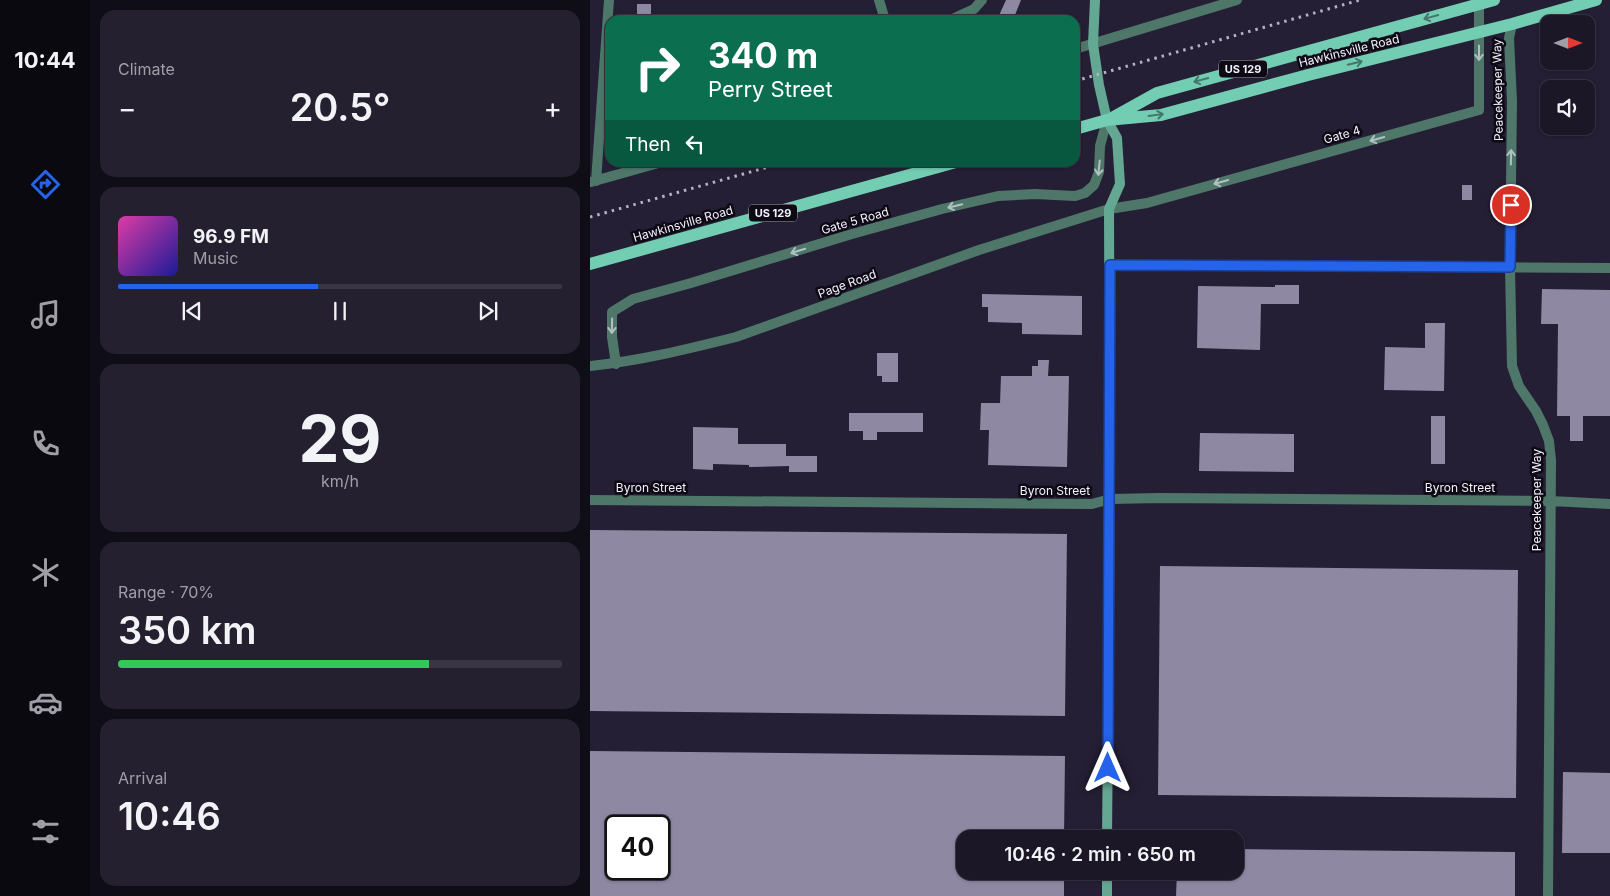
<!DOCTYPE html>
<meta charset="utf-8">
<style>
:root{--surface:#1b1727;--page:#24202f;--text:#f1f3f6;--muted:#a09fa7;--line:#393644;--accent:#2563eb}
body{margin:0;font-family:Inter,sans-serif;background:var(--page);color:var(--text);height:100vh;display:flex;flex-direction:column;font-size:19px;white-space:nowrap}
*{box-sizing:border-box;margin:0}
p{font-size:16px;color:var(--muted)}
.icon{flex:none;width:28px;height:28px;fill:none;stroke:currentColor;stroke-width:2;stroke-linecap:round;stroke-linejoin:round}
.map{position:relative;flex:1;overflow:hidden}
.sheet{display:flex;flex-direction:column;gap:10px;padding:10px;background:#0f0d15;width:500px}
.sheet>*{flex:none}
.hud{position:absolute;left:15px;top:15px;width:475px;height:152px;border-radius:15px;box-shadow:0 1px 4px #0004,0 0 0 1px var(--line);background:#0b6e4f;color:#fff;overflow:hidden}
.needle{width:32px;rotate:90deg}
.fabs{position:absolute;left:950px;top:15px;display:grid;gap:10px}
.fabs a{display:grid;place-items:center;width:55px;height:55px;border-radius:10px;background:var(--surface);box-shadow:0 1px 4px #0004,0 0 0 1px var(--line);font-size:25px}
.speed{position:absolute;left:15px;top:815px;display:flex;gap:10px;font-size:25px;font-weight:700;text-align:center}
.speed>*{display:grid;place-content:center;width:65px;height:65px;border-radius:50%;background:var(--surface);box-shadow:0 1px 4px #0004,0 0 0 1px var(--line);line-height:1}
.speed .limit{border:2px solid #111;border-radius:8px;background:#fff;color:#111}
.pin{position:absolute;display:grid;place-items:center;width:42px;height:42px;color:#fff;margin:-21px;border:2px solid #fff;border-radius:50%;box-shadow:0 1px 5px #0007}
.me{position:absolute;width:55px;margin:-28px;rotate:0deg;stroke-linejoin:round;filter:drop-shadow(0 0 4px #0008)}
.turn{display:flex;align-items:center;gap:18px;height:105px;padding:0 20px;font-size:22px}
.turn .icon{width:65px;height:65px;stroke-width:2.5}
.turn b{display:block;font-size:35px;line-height:42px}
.then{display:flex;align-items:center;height:48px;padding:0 20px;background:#0003;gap:10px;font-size:19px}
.big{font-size:38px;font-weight:600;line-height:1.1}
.sheet .tile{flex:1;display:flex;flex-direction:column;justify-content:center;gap:8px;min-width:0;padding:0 18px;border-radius:15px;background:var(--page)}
.sheet .dial{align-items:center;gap:0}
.dial b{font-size:65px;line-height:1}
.song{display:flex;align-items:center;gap:15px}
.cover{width:60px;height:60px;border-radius:8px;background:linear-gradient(135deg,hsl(320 70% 55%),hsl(240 70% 35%))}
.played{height:5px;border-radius:2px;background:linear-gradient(90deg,var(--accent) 45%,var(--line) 45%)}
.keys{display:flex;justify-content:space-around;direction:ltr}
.heat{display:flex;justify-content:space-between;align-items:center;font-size:28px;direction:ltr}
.charge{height:8px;border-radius:4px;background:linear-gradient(90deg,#34c759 70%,var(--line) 0)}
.trip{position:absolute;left:366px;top:830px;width:288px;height:50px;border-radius:15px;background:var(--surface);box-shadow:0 1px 4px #0004,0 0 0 1px var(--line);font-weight:600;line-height:50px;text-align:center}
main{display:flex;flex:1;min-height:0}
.tab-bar{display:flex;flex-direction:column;width:90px;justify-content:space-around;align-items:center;background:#0b0910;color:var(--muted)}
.tab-bar .icon{width:35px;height:35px}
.tab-bar .current{color:var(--accent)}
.tab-bar b{font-size:22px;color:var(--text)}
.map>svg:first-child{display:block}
.building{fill:#8e88a3;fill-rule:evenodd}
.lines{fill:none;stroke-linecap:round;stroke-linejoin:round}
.street{stroke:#4e776a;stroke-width:10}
.secondary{stroke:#64a793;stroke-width:10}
.primary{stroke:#73cdb3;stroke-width:12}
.rail{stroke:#b4b1c1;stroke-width:3;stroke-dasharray:2.5 5;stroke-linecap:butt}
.oneway{stroke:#45756b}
.oneway2{stroke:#b1c0c3}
.route-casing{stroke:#184099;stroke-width:12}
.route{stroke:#2563eb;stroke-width:9}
.labels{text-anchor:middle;stroke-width:5;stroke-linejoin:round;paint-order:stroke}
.shield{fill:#0d0a14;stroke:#aeabb8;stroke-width:1}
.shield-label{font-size:11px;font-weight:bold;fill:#f3f0ff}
.street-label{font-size:12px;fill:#f3f0ff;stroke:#0d0a14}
</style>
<main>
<nav class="tab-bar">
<b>10:44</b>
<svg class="icon current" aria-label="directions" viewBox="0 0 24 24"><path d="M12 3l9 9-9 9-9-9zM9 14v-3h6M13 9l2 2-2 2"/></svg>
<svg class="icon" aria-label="music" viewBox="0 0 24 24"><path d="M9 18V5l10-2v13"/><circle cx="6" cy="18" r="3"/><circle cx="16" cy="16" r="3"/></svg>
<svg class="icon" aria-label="phone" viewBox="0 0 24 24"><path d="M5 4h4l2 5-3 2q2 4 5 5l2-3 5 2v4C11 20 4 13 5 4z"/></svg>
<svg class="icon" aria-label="climate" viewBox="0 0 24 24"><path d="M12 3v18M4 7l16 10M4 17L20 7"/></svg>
<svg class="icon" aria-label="car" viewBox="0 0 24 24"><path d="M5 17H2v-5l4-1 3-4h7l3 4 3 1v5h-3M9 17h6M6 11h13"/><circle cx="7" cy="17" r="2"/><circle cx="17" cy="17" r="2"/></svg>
<svg class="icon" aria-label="filters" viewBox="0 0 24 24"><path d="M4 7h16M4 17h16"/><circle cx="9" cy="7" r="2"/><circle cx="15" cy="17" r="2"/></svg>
</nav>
<section class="sheet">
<div class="tile"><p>Climate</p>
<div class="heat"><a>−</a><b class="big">20.5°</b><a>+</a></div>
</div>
<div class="tile">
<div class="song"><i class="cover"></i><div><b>96.9 FM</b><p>Music</p></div></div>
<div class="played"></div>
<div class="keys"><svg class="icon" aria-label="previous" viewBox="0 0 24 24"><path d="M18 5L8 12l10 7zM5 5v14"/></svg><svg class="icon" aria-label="pause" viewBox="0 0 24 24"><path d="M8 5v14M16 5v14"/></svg><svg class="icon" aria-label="next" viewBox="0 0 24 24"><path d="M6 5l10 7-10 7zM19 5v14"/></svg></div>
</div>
<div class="tile dial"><b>29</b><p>km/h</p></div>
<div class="tile"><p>Range · 70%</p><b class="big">350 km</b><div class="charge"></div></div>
<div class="tile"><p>Arrival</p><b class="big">10:46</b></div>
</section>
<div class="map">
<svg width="1020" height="896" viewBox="0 0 1020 896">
<rect width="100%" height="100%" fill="#241f34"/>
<!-- building -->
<path class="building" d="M416 0H431L423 20H407Z
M47 4H61V20H47Z
M872 185H882V200H872Z
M685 285H709V304H671L670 350 607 348 608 286 685 287Z
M952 289 1020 290V416H993V441H980V416H967L968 324H951Z
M392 294 492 296V335L432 334V323L398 322V307H392Z
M835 323H855L854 391 794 390 795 347 835 348Z
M287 353H308V382H292V376H287Z
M448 360H459L458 376H479L477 467 398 465 399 430H390L391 403H410L411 376H442V366H448Z
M259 413H333V432H287V440H273V431H259Z
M841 416H855V464H841Z
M103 427 148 428V444H196V456H227V472H199V466L159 467V465L123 464V470L103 469Z
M610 433 704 434V472L609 471Z
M0 530 477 534 475 716 0 711Z
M570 566 928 570 926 798 568 795Z
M0 751 475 756 474 839H375V871H474V896H0ZM26 826H69V869H26Z
M973 772 1020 773V853H972Z
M645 849 925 852V896H586L587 871H645Z"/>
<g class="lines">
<!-- street -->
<path class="street" d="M289 0 295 20
M360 20 384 9 392 0
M922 24 919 38 922 101 920 267 922 366 929 386 946 411 953 425 959 441 961 460 958 896
M485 49 647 0
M6 181 19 0
M1 182 72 162
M520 265 1020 268
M26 364 22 337V312L43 299 101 283 262 234 352 209 408 196 445 194 485 196 495 193 504 185 509 172 510 146 517 120
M0 366C49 361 98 349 146 337L389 250 519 209 557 203 889 110V4
M0 500 502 504 520 499 569 498 961 501 1020 504"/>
<!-- secondary -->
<path class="secondary" d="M505 0 503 44 509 85 517 120 527 138 530 184 519 209 520 499 517 839
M517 896V871"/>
<!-- primary -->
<path class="primary" d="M522 118 567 93 904 0
M485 129 517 120 571 115 718 75 922 24 1006 0
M0 264 366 162"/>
<!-- rail -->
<path class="rail" d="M485 81 770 0
M0 217 196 162"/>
</g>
<!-- one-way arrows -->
<defs><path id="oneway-shaft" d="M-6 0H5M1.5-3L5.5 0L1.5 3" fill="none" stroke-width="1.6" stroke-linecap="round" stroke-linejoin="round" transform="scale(1.25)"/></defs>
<g class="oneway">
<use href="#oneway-shaft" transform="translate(841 17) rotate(165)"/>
<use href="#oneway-shaft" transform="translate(765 63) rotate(-14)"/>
<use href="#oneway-shaft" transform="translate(611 80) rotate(165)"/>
<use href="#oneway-shaft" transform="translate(566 115) rotate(-8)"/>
</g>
<g class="oneway2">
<use href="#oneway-shaft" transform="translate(889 53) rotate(90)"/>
<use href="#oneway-shaft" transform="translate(787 139) rotate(164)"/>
<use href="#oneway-shaft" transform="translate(921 157) rotate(-89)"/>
<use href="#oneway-shaft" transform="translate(509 168) rotate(96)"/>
<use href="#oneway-shaft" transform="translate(631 182) rotate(164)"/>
<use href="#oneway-shaft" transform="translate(365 206) rotate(167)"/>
<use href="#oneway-shaft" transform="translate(208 251) rotate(163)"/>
<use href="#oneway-shaft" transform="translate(22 326) rotate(91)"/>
</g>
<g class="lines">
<defs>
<path id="route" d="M518 768 520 265 920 267 921 205"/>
</defs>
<!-- route casing -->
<use href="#route" class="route-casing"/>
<!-- route -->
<use href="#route" class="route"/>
</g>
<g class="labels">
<!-- shield labels -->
<g class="shield">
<rect x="629" y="60.5" width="48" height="17" rx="4"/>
<rect x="159" y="204.5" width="48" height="17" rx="4"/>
</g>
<g class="shield-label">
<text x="653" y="73">US 129</text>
<text x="183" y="217">US 129</text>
</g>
<!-- street labels -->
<g class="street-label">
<text transform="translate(759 51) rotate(-14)" y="4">Hawkinsville Road</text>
<text transform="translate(908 90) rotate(-91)" y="4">Peacekeeper Way</text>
<text transform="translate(752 135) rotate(-16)" y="4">Gate 4</text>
<text transform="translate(265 221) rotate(-16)" y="4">Gate 5 Road</text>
<text transform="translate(93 224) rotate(-16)" y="4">Hawkinsville Road</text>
<text transform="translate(257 284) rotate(-20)" y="4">Page Road</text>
<text x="61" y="492">Byron Street</text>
<text x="870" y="492">Byron Street</text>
<text x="465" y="495">Byron Street</text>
<text transform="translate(947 500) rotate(-90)" y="4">Peacekeeper Way</text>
</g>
</g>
</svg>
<div class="fabs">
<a><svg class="needle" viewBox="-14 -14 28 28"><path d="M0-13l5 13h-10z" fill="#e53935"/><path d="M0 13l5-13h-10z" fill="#a09fa7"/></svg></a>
<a><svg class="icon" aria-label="sound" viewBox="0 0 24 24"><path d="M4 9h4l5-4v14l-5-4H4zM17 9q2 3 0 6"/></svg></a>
</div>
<div class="speed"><div class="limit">40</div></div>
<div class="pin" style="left:921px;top:205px;background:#d93025"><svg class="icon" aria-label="arrive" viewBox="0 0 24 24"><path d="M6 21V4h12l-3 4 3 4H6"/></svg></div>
<svg class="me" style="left:518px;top:768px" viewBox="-20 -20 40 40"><path d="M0-17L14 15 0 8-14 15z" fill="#2563eb" stroke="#fff" stroke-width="4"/></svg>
<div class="trip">10:46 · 2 min · 650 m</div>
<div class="hud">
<div class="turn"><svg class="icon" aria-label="right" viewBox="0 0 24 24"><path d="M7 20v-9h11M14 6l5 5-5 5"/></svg><div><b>340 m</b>Perry Street</div></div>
<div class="then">Then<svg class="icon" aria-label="left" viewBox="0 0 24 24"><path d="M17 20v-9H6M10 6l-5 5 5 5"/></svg></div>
</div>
</div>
</main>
